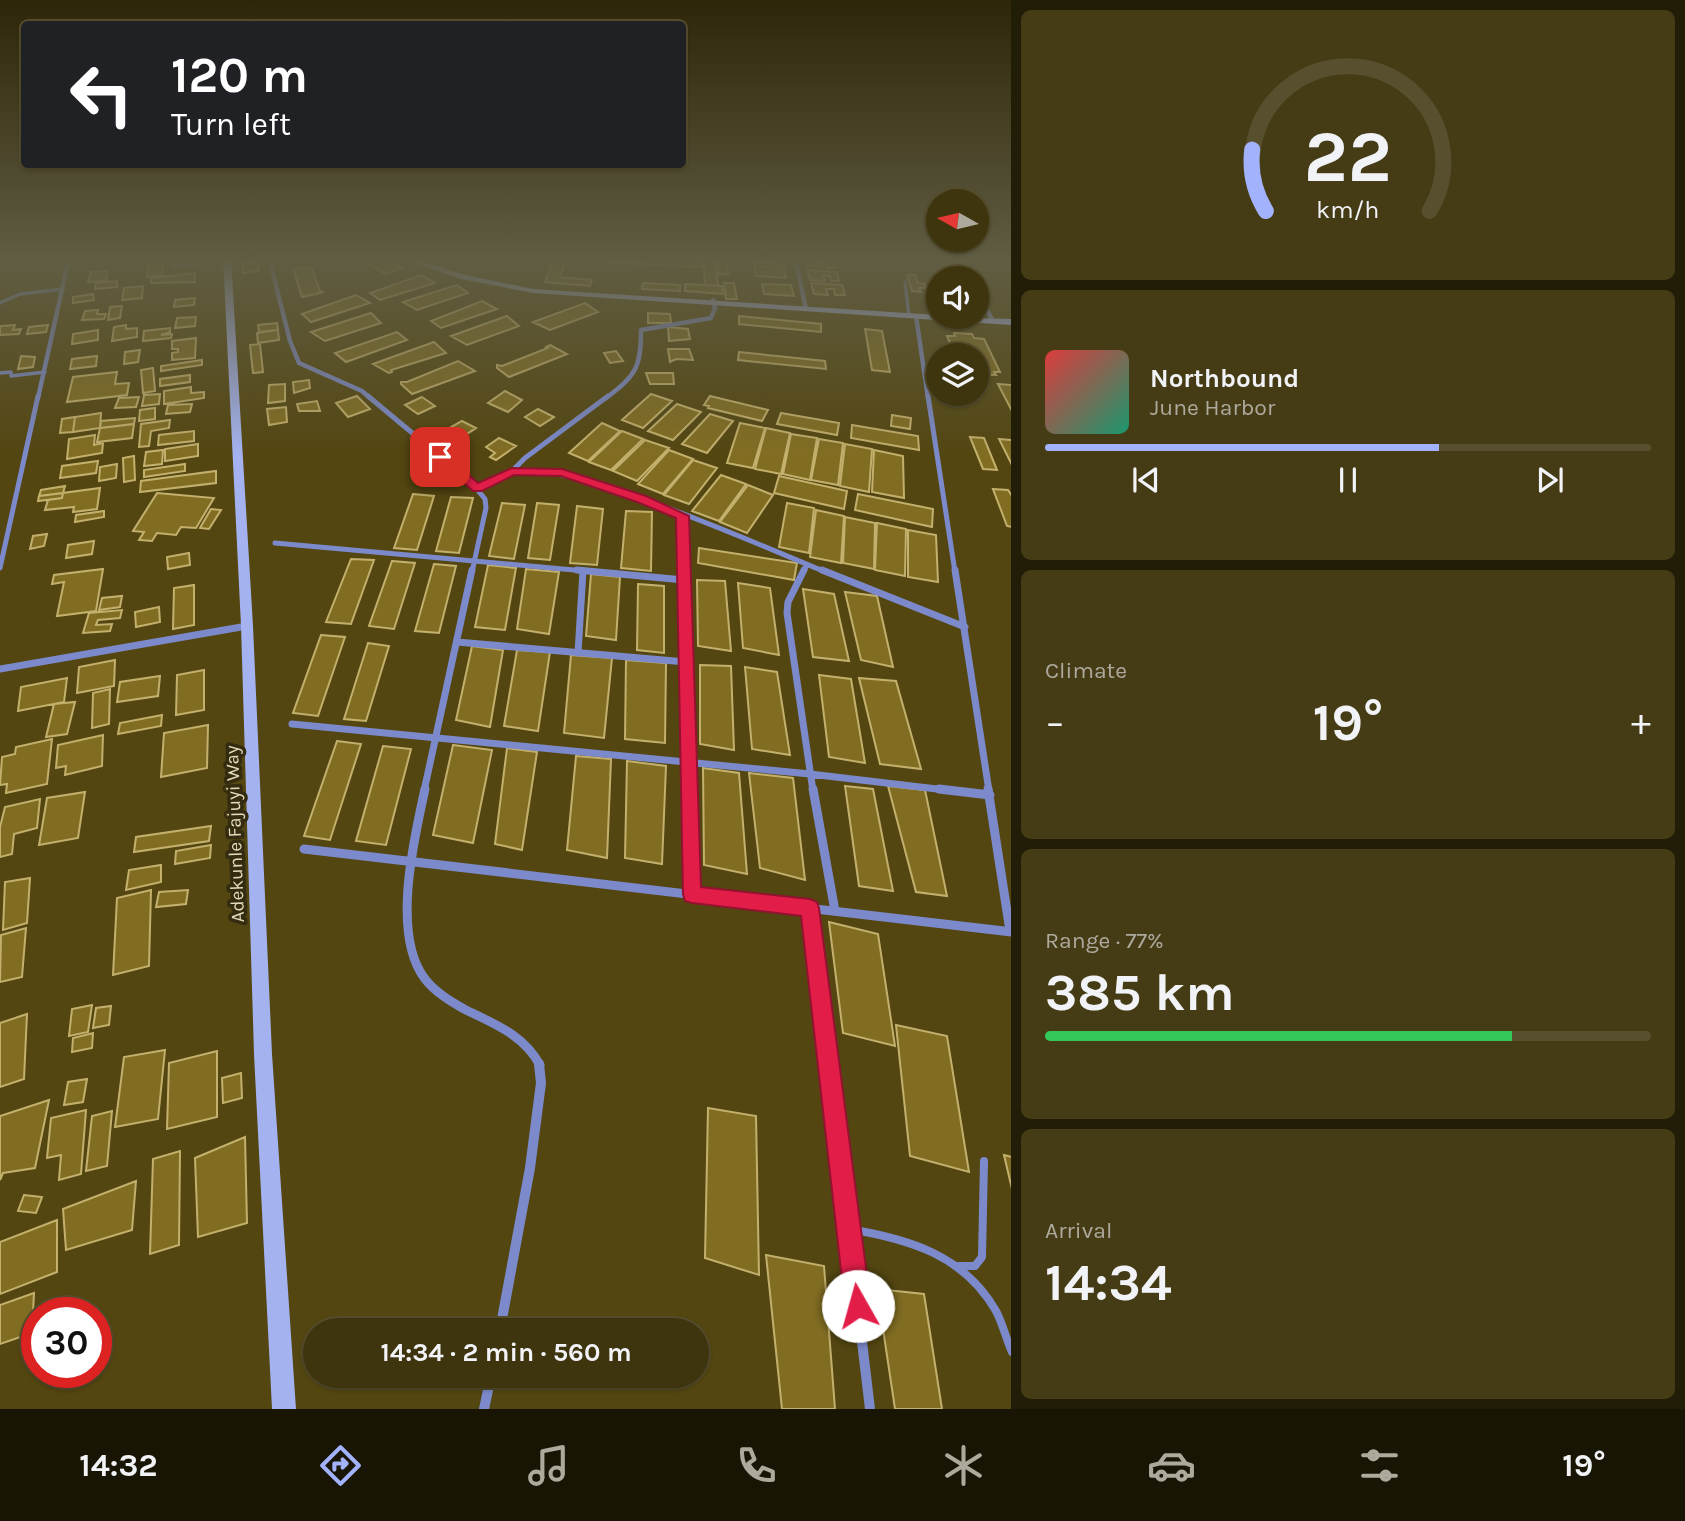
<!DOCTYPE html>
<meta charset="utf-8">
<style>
:root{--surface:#3e340d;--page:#453c16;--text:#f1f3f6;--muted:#adaa9d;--line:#574f2e;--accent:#a2b2fd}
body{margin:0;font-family:Karla,sans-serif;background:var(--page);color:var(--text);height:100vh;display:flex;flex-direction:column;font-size:26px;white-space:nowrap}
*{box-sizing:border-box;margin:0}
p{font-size:23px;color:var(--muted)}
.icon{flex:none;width:38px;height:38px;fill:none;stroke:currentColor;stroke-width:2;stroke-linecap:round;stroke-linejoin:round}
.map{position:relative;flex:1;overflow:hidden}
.drawer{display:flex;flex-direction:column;gap:10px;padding:10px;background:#221d07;width:674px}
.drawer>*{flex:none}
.banner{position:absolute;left:21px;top:21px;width:665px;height:147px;border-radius:7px;box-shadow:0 2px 5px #0004,0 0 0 2px var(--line);background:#202124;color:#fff;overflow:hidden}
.needle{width:46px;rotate:278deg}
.buttons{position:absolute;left:926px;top:189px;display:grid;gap:14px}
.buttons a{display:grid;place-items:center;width:63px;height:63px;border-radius:50%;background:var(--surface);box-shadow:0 2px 5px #0004,0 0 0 2px var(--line);font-size:35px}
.speed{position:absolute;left:21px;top:1297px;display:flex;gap:14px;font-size:35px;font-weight:700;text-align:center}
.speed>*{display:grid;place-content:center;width:91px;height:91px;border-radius:50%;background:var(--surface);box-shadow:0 2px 5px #0004,0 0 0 2px var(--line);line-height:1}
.speed .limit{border:10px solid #d22;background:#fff;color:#111}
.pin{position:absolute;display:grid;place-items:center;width:60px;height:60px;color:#fff;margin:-30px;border-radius:14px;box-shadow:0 4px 10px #0006}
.me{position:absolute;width:77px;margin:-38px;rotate:353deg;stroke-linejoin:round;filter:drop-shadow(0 0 5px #0008)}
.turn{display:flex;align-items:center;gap:24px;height:147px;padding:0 35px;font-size:32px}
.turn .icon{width:91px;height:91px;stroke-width:2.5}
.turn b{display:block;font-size:49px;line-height:60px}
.big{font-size:52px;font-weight:700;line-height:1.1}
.drawer .tile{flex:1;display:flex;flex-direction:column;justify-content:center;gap:10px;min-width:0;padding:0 24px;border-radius:10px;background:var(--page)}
.drawer .dial{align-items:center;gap:0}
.dial svg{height:182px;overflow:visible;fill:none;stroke:var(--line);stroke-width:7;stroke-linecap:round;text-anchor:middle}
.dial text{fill:var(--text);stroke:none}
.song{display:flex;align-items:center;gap:21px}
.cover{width:84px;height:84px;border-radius:10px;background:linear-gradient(135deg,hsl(0 70% 55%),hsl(160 70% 35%))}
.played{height:7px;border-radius:4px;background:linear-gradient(90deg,var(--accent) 65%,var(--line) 65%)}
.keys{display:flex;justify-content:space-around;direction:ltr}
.heat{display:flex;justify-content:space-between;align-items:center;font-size:38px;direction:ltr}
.charge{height:10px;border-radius:5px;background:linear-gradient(90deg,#34c759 77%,var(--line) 0)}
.trip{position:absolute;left:303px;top:1318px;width:406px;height:70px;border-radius:35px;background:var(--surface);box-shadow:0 2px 5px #0004,0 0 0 2px var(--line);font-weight:700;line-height:70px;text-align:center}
.tab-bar{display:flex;height:112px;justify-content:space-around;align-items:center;background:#191505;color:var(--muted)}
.tab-bar .icon{width:49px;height:49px}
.tab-bar .active{color:var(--accent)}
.tab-bar b{font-size:32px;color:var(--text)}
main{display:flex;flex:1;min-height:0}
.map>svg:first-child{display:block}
.building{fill:#816d22;stroke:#c3b06d;stroke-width:2}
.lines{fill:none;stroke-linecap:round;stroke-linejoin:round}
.lane-far1{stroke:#7c8acb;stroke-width:3.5}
.lane{stroke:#7c8acb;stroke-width:8}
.street-far4{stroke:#7c8acb;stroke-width:4.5}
.street-far3{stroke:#7c8acb;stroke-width:5}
.street-far2{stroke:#7c8acb;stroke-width:7}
.street-far1{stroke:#7c8acb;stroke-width:9}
.street{stroke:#7c8acb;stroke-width:10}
.secondary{fill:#a4b3f0;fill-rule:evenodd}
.route{fill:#e11d48;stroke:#92132f;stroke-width:2}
.labels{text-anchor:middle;stroke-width:7;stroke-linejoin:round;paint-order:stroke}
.street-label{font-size:19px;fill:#e4dbba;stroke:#342c10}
</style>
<main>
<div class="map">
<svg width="1012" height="1409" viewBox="0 0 1012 1409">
<rect width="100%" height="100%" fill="#534611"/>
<!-- building -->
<path class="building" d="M359 258H383L403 268 385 274Z
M554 258H567L560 277 592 280 590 286 545 282Z
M601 258H682V260L704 261V267L602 262Z
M703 258H715L718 286 705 285Z
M718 258H726L728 274H718Z
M752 258H779L781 264 753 263Z
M804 258 832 259 835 268H827L826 263 820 262 822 267 807 266Z
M163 260 162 275 147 277 148 261Z
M258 261 259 271 243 273 242 263Z
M754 266 783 267 786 278 756 276Z
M314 267 312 269 320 291 324 292 302 297 293 269Z
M808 270 837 272 839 281H831L830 276 823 275 825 281 810 280Z
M108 271 106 281 88 282 91 272Z
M195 273V282L151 283V278Z
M421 275 435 283 380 300 370 293Z
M907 275H915L918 283 925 284 926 288H919L921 292 912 291Z
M117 281V287L95 289 96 283Z
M643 283 680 285V291L642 289Z
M724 283H734L737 299H726Z
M811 283 842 285 845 295H835L834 289H826L828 295 814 294Z
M685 284 722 286 723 294 685 291Z
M762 284 791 285 794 296 764 294Z
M457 285 468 293 417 310 403 302Z
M143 286 142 298 122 300 124 288Z
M93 294 94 300 73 303V297Z
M356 295 370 303 311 322 302 314Z
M195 298 194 305 174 307 175 300Z
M482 301 497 309 441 328 431 321Z
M585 303 598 312 550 330 533 322Z
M122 306 120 318 108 320 110 307Z
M98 310 97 314H106L104 319 82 320 85 311Z
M371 313 381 323 325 341 311 332Z
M648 313 670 314 671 323H648Z
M507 316 519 326 467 345 451 336Z
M739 316 821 324V332L739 324Z
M196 317 195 326 175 328 177 318Z
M277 323 278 330 259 332 258 325Z
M15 325 13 330 21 329 19 334 0 335V326Z
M48 325 46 332 27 334 29 327Z
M126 325V329L137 328V337L112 341 114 327Z
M668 327 688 329 690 339 669 341Z
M170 328V332L161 335 172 334 171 338 143 341 144 331Z
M865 329 882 331 890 372 872 370Z
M98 330V340L72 344 73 334Z
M278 330 279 340 258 343 257 333Z
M397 332 407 340 346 362 335 353Z
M954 333 972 334 974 338 984 339 1000 372H994L996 375 976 374V355H955L947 336H955Z
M196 338 195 358 172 360V353L178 352V349H172V341Z
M434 342 446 353 391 370 392 372 389 373 373 364Z
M260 344 263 372 253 373 250 345Z
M550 345 567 354 509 377 497 368V365L502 366 548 348 546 347Z
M668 349H689L693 360 676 359 670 362Z
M140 350 138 362 124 364 125 352Z
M616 351 623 361 610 363 604 353Z
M739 352 825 361 826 369 738 360Z
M21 356 35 357 33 367 18 369Z
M97 356 96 366 70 369 72 359Z
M202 360V365L161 371V366Z
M458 361 475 371 412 394 401 384V382H407Z
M153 368 155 391 143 393 141 370Z
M117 372 115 384 129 383 127 395 67 402 73 377Z
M646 373H673L674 384H650Z
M190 375V382L160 386V379Z
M309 380 310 388 294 393 293 382Z
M285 384V401L268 403 269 385Z
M998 384 1012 385V411Z
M191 387V393L204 392V398L164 404V391Z
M505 391 522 400 508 412 488 403Z
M160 394 159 404 142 406 144 395Z
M651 394 672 401 643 428 622 420Z
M357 396 370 409 348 417 336 403Z
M710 396 768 410 762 421 708 408 709 406 704 405Z
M139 397 136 407 115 408 119 398Z
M422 397 435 406 418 414 405 405Z
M317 401 320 411H299L297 404Z
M192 404 190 412 166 414 168 405Z
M677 404 701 412 673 440 648 431Z
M286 407 287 422 269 425 267 409Z
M155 408V419L139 421 140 410Z
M538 409 554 417 540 426 525 417Z
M101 413 100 428 73 432 75 417Z
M781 413 839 423 837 435 777 424Z
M710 414 733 421 707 453 682 444Z
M892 415 911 418 910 429 891 426Z
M75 417 73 432 60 433 62 419Z
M135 418 134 424 100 428 101 421Z
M170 420 169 428 151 431 149 446 139 447 141 424Z
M462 421 476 428 462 437 446 430Z
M602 423 620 431 588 461 569 453Z
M740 423 765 428 753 468 727 463Z
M134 424 132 438 97 442 100 428Z
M852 425 918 436 919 450 851 438Z
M766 428 790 433 781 474 755 469Z
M194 431V441L158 445 159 435Z
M622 431 643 439 611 470 589 462Z
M791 434 817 438 810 480 783 474Z
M95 435 94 445 103 443 102 453 67 459 69 439Z
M970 437 984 438 997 470 983 469Z
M499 438 516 446 496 460 490 457 495 453 486 447Z
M819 439 843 443 838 485 811 480Z
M999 439 1012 440V465Z
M645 440 669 448 637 481 613 471Z
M198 444V456L165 461V449Z
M845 444 872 449 869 492 840 486Z
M163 450 162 464 144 466 146 452Z
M669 450 693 459 663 494 638 484Z
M874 450 903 456 904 498 872 492Z
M134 456 135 480 124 482 123 458Z
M693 460 717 468 689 504 664 495Z
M98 461 96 473 60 478 62 466Z
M117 464 116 478 99 481 100 467Z
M185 464V471L144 477V470Z
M216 471V483L140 492 141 481Z
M721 475 746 484 719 521 692 511Z
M779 476 847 491 844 509 774 493Z
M748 485 773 495 747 533 720 522Z
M65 486 63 493 39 496 41 490Z
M100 488 97 509 73 512 74 507 45 510 48 500 62 498 63 493Z
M993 489 1008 490 1012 496V527L1007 526Z
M63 493 62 498 38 501 39 496Z
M157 493 214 498 196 528 181 527 176 535 157 533 152 541 139 540 144 532 133 531Z
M413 494 434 496 417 550 394 548Z
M858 494 933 509 932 527 855 510Z
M451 497 473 498 459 553 436 551Z
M502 503 525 505 514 559 489 556Z
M537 503 559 505 550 560 528 558Z
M787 503 814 508 809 553 779 547Z
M577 506 603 509 597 565 570 563Z
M211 509 221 510 209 529 200 528Z
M816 510 844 516 841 563 810 557Z
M104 511V517L75 522 76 515Z
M626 511 652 512 651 571 621 568Z
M845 517 875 523 874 569 843 563Z
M877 523 906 529 905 576 875 570Z
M908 530 936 535 938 582 908 577Z
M47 534 44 546 30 549 33 536Z
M94 541 92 554 66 558 68 545Z
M699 548 797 563 794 580 698 563Z
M189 553 190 565 168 569 167 557Z
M351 559 374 560 351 624 326 622Z
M392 561 415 563 394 629 369 626Z
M434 564 456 566 439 633 415 631Z
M488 565 516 568 505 630 475 627Z
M103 569 96 611 57 616 64 582 52 584 54 575Z
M526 569 559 572 549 634 517 629Z
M591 574 620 577 616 640 586 636Z
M697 580 725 581 731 651 698 646Z
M738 583 770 588 779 655 743 648Z
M638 584 664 586V653L637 650Z
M194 585V625L173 629 174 588Z
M803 589 834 594 849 661 813 657Z
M845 592 877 596 893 667 861 660Z
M122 596 120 607 99 610 102 598Z
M159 607 160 622 136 627 135 612Z
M122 610 120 618 98 620 96 625 112 624 110 631 83 633 89 613Z
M321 635 345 637 318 716 293 713Z
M368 643 389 646 366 721 344 719Z
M472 646 503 650 490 727 456 720Z
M517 650 550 652 538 731 504 726Z
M571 655 612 658 604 738 564 733Z
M115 660 114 686 77 693 79 667Z
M626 660 666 663 665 743 625 739Z
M700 665 731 666 734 750 700 744Z
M745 667 777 672 790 755 752 749Z
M204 670V710L176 715 177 675Z
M819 675 851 679 865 763 829 757Z
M160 676 158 696 117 702 120 682Z
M67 678 64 702 18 711 21 687Z
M859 678 896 681 921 769 880 764Z
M110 689 109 724 92 728 93 693Z
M75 702 67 734 46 737 54 704Z
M162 715 161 726 118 734 120 723Z
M208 725 207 768 161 777 164 733Z
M103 735 102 766 65 775 66 766 56 768 58 745Z
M52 739 47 784 6 793 7 784 0 785 2 757 15 754 16 747Z
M337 741 361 744 330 840 304 836Z
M453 745 492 750 473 843 433 835Z
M383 746 411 749 386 845 356 841Z
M507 748 537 752 522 850 495 844Z
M576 756 611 759 607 858 567 850Z
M627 761 666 766 662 864 625 858Z
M703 768 739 773 747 874 704 865Z
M749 773 793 778 805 880 760 868Z
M845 786 873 789 893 891 859 886Z
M888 786 925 790 947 896 916 892Z
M85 792 78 838 39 845 47 798Z
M40 799 37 828 14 834 12 854 0 857V827L5 807Z
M211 826 209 841 134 852 136 837Z
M211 845 210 858 175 864 176 851Z
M161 865V882L126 890 129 870Z
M30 878 27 923 3 930 5 882Z
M151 890 149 966 113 975 117 898Z
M188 890 186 904 156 907 159 892Z
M829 922 878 934 895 1046 843 1033Z
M26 928 22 977 0 982 1 935Z
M92 1005 88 1032 69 1036 72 1009Z
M111 1006 109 1025 93 1028 96 1008Z
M27 1014 24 1079 0 1087V1023Z
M896 1025 947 1036 969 1172 910 1156Z
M93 1033 92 1048 72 1052 73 1038Z
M165 1050 158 1119 115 1127 124 1057Z
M217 1051V1117L167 1129 169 1063Z
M241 1073 242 1098 223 1103 222 1078Z
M87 1079 83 1102 64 1105 68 1082Z
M49 1100 35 1168 3 1173 0 1180V1116Z
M708 1108 756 1116 759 1275 705 1258Z
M86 1110 81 1174 59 1180 61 1155 47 1158 51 1118Z
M112 1111 107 1166 86 1171 92 1116Z
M245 1137 247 1223 198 1237 195 1158Z
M180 1151 179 1245 150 1254 153 1159Z
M1004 1155 1012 1157V1189Z
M136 1181 132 1230 66 1250 63 1209Z
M24 1195 42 1197 36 1213 18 1211Z
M57 1220V1272L0 1294V1242Z
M766 1255 824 1266 835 1409H782Z
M877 1289 924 1294 942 1409H895Z
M34 1293 32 1333 0 1344V1305Z"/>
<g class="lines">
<!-- lane-far1 -->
<path class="lane-far1" d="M173 266 227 260
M905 282 909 316
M0 303 20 294 63 289
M0 373 11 372V376L45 372"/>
<!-- lane -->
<path class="lane" d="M849 1229C909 1239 964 1255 996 1311 1003 1324 1006 1339 1012 1352
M957 1266H975L982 1257 984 1161"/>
<!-- street-far4 -->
<path class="street-far4" d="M269 258 290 341 299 363 362 391 370 398
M795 258 806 309
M961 258 971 278
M0 259 11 258
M976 290 993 321
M916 316 928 398
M38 398 69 258
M606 398C636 375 641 368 641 330L711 318 715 308 713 300"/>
<!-- street-far3 -->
<path class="street-far3" d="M368 396 472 483 485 499 486 508 472 572
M928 396 955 572
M512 471 525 458 608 396
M477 488C488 483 499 475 511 472 566 457 765 548 826 572
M682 516 683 572
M275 543 596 572
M0 568 38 396
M803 572 807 565"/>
<!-- street-far2 -->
<path class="street-far2" d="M577 570 684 580
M683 570 689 791
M804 570 788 602 787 613 813 791
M822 570 965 627
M955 570 989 791
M457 642 686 662
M578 653 583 571
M0 669 247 626
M292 724 810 774 954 791
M424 791 472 570"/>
<!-- street-far1 -->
<path class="street-far1" d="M425 789C414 839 391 935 425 979 435 992 450 1001 464 1009 494 1024 523 1034 540 1065
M689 789 692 894
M813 789 835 911
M939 789 990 795
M988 789 1010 931
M304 849 1012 932
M810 908 829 1065"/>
<!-- street -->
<path class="street" d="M829 1064 870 1409
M500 1330 530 1168 541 1083 539 1064
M484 1409 491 1376"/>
<!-- secondary -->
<path class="secondary" d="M223 258H231L253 626 272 1054 296 1409H272L254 1054 241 626Z
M400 258H411L466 275 533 289 938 315V317L1012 319V325L533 293 461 279Z"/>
</g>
<!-- sky -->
<linearGradient id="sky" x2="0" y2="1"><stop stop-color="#2e2609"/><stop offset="0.57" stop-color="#605d43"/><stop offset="1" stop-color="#605d43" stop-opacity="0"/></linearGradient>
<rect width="1012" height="455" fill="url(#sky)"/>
<!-- route -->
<path class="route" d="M436 454H445L478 483 512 468 562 469 646 496 689 516 701 887 810 899 817 902 819 908 871 1306 867 1315 858 1319 849 1315 845 1306 801 916 692 903 685 901 683 894 676 518 637 502 561 476 514 475 482 491H473L436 459Z"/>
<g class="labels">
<!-- street labels -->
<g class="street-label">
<text transform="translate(234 834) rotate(-92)" y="7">Adekunle Fajuyi Way</text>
</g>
</g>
</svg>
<div class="buttons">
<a><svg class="needle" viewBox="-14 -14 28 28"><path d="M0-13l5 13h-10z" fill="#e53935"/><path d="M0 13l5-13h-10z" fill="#adaa9d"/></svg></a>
<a><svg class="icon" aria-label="sound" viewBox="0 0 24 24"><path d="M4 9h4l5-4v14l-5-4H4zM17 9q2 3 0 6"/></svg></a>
<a><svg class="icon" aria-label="layers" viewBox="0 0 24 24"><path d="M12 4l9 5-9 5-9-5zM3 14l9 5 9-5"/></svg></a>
</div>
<div class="speed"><div class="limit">30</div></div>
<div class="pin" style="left:440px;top:457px;background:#d93025"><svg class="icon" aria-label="arrive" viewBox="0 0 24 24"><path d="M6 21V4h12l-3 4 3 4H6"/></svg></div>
<svg class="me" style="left:858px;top:1306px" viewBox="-20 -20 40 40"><circle r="19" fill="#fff"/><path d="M0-13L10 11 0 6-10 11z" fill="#e11d48"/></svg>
<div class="trip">14:34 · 2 min · 560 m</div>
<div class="banner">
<div class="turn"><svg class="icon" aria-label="left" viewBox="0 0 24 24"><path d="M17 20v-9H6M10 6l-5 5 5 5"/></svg><div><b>120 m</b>Turn left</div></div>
</div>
</div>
<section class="drawer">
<div class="tile dial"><svg viewBox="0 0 100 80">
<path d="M14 69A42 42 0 1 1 86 69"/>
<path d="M14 69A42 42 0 0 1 8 42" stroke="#a2b2fd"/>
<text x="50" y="56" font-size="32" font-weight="700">22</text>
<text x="50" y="72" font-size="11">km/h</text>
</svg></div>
<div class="tile">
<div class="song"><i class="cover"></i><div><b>Northbound</b><p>June Harbor</p></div></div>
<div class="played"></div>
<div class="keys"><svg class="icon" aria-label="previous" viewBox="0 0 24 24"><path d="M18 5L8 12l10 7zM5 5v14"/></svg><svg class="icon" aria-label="pause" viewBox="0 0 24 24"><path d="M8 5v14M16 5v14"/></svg><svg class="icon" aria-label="next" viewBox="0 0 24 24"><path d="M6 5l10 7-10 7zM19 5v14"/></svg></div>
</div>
<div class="tile"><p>Climate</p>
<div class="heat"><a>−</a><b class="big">19°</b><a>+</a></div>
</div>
<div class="tile"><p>Range · 77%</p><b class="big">385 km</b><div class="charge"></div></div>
<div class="tile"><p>Arrival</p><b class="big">14:34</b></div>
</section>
</main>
<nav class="tab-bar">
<b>14:32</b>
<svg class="icon active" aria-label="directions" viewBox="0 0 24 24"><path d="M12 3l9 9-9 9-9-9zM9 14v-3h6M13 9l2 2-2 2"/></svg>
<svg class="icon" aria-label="music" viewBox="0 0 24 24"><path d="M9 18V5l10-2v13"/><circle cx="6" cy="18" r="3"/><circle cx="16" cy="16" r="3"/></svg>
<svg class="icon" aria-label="phone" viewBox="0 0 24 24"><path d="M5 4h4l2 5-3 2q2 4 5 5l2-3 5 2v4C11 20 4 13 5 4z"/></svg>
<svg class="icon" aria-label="climate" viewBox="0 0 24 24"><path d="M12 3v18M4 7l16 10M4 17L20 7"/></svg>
<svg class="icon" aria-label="car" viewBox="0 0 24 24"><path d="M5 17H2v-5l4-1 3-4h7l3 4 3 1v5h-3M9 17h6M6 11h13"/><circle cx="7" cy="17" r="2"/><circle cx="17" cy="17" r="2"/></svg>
<svg class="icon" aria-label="filters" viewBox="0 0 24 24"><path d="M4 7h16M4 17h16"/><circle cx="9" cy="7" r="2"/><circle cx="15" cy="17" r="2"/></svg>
<b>19°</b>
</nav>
